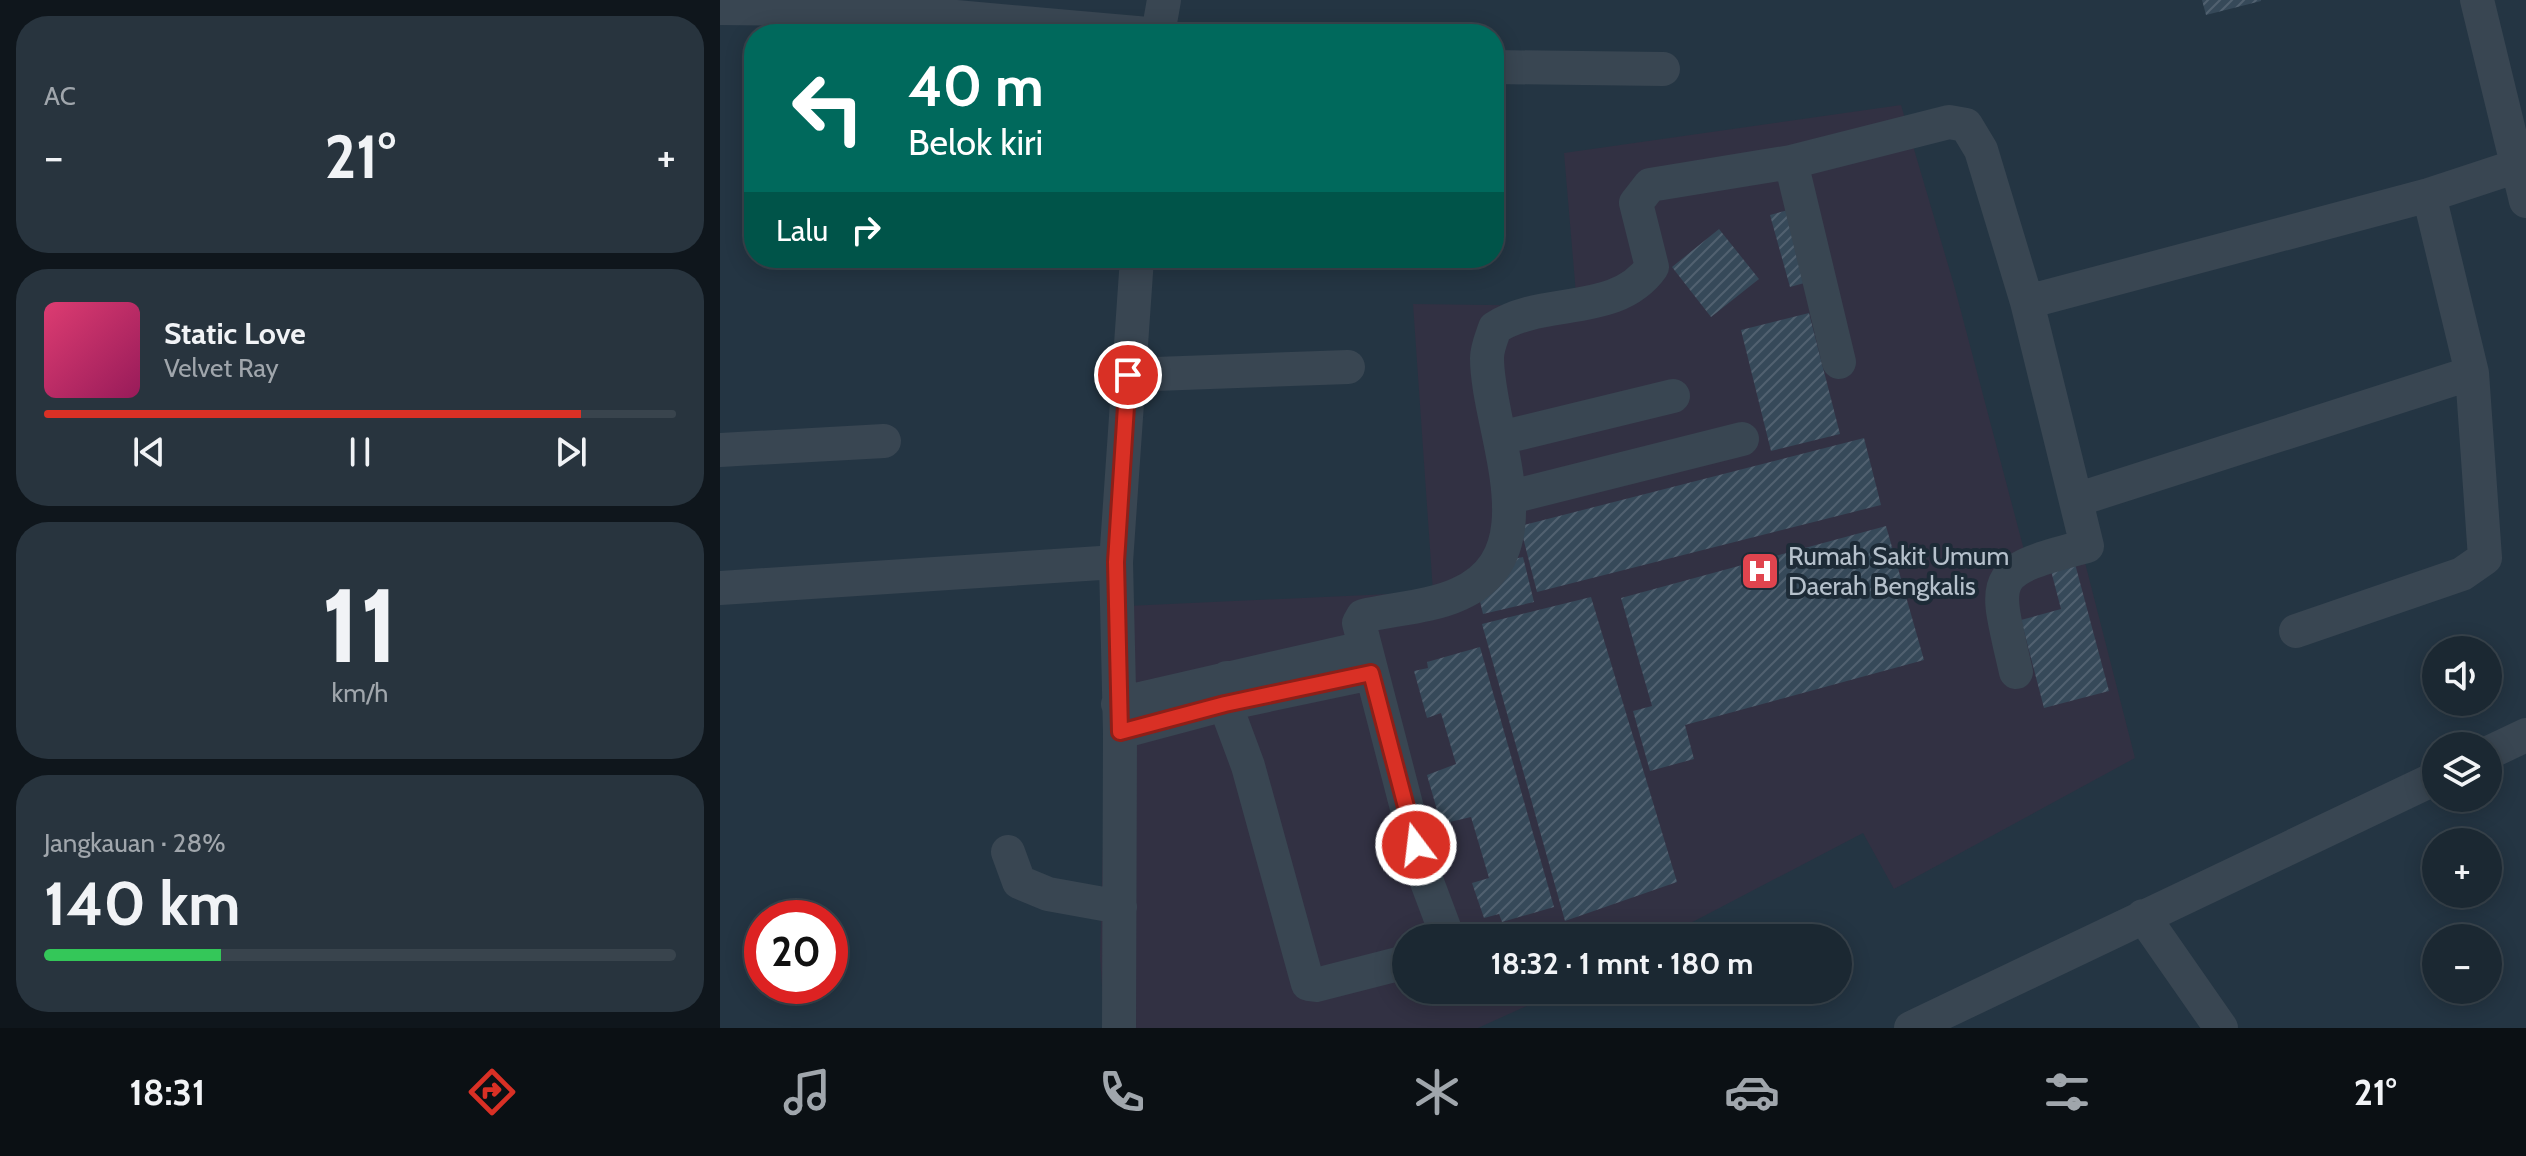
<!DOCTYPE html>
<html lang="id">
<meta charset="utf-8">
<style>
:root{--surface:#1b2832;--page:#28343e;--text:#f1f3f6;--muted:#a0a6ac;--line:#39444d;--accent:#d93025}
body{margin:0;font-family:Cabin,sans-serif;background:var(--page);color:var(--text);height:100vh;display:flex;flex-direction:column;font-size:30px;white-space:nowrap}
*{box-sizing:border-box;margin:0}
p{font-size:26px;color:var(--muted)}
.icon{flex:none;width:44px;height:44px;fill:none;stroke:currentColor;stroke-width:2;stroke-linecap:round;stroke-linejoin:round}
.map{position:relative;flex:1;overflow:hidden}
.panel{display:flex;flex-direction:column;gap:16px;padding:16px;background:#0f161c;width:720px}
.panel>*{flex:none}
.hud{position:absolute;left:24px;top:24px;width:760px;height:244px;border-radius:32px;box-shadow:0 4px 20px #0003,0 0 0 2px var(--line);background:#00695c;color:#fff;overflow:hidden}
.fabs{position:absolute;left:1702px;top:636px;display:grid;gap:16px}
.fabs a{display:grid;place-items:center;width:80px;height:80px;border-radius:50%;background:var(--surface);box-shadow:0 4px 20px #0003,0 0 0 2px var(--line);font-size:40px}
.speed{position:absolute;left:24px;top:900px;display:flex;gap:16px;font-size:40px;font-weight:700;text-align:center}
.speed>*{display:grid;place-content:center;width:104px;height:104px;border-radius:50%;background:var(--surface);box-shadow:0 4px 20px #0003,0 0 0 2px var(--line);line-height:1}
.speed .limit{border:12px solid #d22;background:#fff;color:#111}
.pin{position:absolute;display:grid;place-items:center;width:68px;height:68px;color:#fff;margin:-34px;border:4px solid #fff;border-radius:50%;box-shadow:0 2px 8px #0007}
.me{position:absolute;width:88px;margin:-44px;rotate:345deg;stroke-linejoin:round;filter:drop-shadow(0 0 6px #0008)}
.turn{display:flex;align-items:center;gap:28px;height:168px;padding:0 32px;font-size:36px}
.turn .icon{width:104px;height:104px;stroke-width:2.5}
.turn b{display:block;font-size:56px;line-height:68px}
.then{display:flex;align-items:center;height:76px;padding:0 32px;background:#0003;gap:16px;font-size:30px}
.big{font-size:60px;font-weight:700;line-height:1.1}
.panel .tile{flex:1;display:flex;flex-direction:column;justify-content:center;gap:12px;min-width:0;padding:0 28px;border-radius:32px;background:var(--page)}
.panel .dial{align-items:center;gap:0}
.dial b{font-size:104px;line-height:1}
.song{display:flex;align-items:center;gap:24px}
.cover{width:96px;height:96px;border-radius:12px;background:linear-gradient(135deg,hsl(340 70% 55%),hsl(330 70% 35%))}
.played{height:8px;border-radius:4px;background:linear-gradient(90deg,var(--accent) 85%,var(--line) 85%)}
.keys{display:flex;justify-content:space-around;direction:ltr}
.heat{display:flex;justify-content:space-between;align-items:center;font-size:44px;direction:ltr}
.charge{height:12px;border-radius:6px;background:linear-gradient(90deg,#34c759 28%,var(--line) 0)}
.trip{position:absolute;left:672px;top:924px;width:460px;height:80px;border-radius:40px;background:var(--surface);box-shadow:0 4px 20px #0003,0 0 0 2px var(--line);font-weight:700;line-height:80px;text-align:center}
.menu{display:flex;height:128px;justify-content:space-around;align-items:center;background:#0b1014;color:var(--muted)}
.menu .icon{width:56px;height:56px}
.menu .active{color:var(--accent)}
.menu b{font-size:36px;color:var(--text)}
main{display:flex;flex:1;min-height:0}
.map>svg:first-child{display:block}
.medical{fill:#323143}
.building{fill:url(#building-hatch)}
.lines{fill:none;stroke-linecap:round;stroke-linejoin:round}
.minor{stroke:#394652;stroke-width:34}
.route-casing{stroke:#8d1f18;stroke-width:20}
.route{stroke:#d93025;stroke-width:14}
.labels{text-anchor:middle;stroke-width:8;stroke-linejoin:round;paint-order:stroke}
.poi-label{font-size:26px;fill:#b6c1cc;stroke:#1d2b37;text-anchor:start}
</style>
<main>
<section class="panel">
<div class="tile"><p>AC</p>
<div class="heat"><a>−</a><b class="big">21°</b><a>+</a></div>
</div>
<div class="tile">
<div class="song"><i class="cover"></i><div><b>Static Love</b><p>Velvet Ray</p></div></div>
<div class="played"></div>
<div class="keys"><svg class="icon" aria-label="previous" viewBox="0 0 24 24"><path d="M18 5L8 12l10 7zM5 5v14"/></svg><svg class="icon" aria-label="pause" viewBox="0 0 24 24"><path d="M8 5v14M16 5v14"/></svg><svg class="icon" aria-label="next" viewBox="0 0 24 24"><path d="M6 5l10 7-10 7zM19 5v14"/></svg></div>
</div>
<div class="tile dial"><b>11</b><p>km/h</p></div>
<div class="tile"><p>Jangkauan · 28%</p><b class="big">140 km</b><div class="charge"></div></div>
</section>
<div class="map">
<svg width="1806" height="1028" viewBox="0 0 1806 1028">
<defs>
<pattern id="building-hatch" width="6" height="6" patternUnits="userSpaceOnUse" patternTransform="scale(2)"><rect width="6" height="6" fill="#364959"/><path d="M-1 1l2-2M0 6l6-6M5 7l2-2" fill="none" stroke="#516170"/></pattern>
</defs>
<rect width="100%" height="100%" fill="#243543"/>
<!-- medical -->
<path class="medical" d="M1181 105 1234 285 1304 550 1359 539 1415 758 1174 889 1143 833 942 938H686V990H842L758 1028H385L380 957 386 727 385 607 713 592 693 304 857 306 844 153Z"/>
<!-- building -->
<path class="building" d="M1482 0H1541V1L1486 15Z
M1068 210 1088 282 1070 287 1050 215Z
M999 229 1039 279 991 317 952 267Z
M1089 313 1120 434 1051 451 1021 330Z
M1144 438 1161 505 817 592 800 526Z
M1166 526 1204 660 965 725 974 759 930 771 913 711 932 706 901 598Z
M803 557 814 602 763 614 752 568Z
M1354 560 1389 691 1324 708 1301 620 1341 609 1330 567Z
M871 597 957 882 845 921 762 624Z
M760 647 834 907 782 922 779 914 764 918 752 883 769 878 751 817 721 824 707 775 736 764 721 713 707 718 694 671 708 668 707 662Z"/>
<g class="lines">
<!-- minor -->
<path class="minor" d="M1757 0 1806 201
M0 8 158 10 428 34
M438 34 444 0
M774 67 943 69
M1071 162 1119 362
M1307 302 1709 195 1797 166
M408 375 628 367
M780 438 953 396
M0 450 164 441
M791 497 1022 439
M1356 500 1752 373
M0 588 396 562
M1576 631 1742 574 1765 558 1752 373 1709 195
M507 678 505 704 528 766 588 984 596 985 686 962
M398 704 643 648
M400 732 505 704 651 673
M1768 753 1806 735
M288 852 299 882 328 894 400 907
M1423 916 1501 1028
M728 938 704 874 639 623 643 616C673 609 711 607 739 594 832 553 767 430 767 358 767 348 772 337 775 328 823 296 896 318 932 267L916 203 930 185 1071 162 1229 122 1246 125 1261 150 1307 302 1367 546C1266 572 1274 575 1296 672
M399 1028 400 732 396 562 417 258
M1191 1028 1716 778"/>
</g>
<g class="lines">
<defs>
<path id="route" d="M408 375 396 562 400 732 505 704 651 673 696 845"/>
</defs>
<!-- route casing -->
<use href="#route" class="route-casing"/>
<!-- route -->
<use href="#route" class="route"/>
</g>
<!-- icons -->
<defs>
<symbol id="hospital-square" viewBox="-11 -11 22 22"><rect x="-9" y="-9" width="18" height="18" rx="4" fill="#e0444e" stroke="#1d2b37"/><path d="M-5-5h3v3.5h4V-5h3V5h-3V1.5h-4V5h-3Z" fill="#fff"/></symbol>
</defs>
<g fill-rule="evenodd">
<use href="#hospital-square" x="1018" y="549" width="44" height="44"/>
</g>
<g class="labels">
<!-- poi labels -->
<g class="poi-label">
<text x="1068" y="565">Rumah Sakit Umum<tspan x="1068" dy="30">Daerah Bengkalis</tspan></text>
</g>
</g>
</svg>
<div class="fabs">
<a><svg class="icon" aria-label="sound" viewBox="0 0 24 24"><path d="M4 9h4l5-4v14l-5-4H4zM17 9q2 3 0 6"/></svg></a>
<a><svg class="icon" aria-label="layers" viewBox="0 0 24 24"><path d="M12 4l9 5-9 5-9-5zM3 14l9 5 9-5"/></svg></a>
<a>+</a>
<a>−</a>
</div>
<div class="speed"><div class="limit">20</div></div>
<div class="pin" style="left:408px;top:375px;background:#d93025"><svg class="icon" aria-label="arrive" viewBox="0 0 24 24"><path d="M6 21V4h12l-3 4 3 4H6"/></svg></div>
<svg class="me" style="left:696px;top:845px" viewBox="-20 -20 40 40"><circle r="17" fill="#d93025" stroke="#fff" stroke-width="3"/><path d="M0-11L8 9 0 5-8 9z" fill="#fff"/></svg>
<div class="trip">18:32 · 1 mnt · 180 m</div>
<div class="hud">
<div class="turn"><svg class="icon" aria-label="left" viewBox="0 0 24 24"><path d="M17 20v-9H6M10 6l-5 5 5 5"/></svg><div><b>40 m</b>Belok kiri</div></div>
<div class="then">Lalu<svg class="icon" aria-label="right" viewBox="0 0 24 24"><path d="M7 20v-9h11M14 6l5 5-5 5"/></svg></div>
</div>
</div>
</main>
<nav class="menu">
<b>18:31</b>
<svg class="icon active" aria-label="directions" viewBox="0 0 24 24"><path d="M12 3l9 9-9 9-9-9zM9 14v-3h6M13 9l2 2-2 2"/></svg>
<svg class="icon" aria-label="music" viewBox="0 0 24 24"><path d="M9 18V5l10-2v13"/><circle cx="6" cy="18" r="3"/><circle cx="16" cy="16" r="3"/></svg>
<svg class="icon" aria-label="phone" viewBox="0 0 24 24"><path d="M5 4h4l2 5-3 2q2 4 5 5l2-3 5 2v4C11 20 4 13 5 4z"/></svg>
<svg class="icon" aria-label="climate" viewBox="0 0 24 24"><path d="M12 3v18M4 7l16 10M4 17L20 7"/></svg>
<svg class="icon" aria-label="car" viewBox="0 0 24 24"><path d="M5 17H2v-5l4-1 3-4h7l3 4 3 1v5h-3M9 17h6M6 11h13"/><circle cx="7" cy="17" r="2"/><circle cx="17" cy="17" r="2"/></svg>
<svg class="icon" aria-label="filters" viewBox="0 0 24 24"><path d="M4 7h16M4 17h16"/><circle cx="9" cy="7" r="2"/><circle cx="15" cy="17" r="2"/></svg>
<b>21°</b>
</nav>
